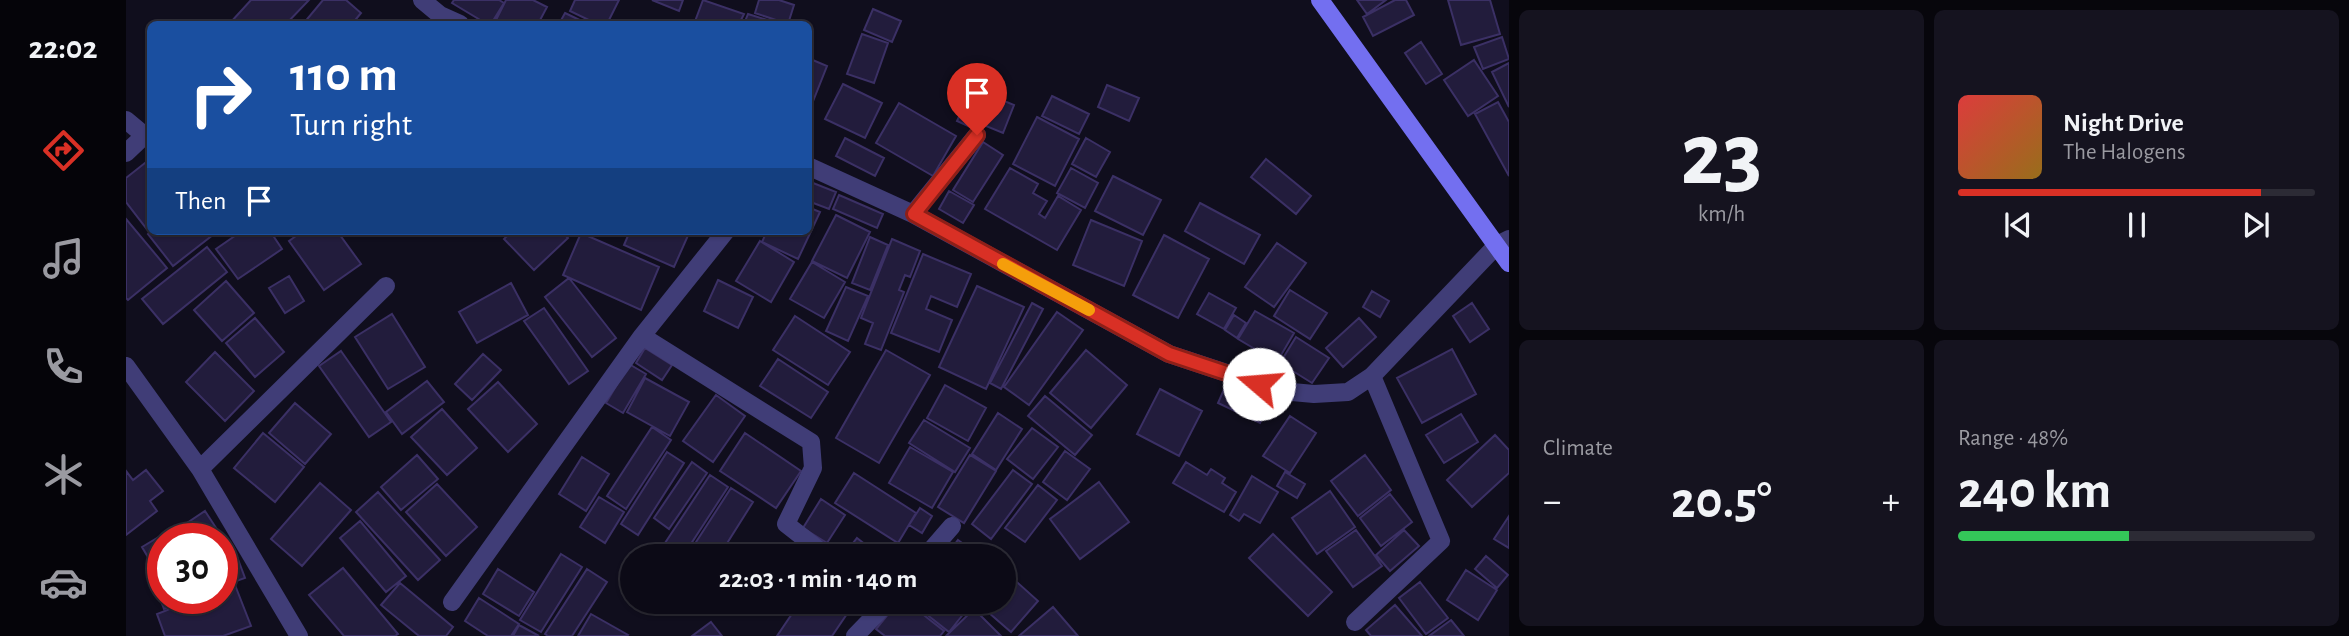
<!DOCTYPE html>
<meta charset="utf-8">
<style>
:root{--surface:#0c0a16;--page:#15131f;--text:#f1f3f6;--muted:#9a9aa1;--line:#2c2b35;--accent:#d93025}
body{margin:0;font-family:"Alegreya Sans",sans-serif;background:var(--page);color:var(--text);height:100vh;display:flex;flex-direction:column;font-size:26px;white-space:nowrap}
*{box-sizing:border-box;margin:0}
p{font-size:23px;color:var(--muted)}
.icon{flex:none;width:38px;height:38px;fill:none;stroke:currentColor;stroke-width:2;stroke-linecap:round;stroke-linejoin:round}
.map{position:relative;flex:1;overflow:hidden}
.panel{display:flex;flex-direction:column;gap:10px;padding:10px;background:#07060c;width:840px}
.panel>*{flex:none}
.banner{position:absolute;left:21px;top:21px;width:665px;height:214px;border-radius:10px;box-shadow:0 2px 5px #0004,0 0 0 2px var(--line);background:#1a4fa0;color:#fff;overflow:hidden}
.speed{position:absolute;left:21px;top:523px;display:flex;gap:14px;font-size:35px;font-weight:700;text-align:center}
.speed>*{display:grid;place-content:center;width:91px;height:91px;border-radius:50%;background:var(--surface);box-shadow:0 2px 5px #0004,0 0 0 2px var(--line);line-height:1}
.speed .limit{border:10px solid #d22;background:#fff;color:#111}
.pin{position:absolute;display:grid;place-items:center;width:60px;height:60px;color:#fff;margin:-72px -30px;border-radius:50% 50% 50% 0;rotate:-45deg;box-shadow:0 0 7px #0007}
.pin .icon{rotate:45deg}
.me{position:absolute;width:77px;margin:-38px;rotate:288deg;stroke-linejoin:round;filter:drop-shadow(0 0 5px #0008)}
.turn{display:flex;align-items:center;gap:24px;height:147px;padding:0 28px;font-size:32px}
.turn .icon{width:91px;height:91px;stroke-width:2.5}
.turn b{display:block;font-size:49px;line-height:60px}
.then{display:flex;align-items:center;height:66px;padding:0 28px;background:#0003;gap:14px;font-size:26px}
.big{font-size:52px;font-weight:700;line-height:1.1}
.panel .widget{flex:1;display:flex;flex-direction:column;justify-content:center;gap:10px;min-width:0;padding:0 24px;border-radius:10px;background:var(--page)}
.panel .dial{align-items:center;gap:0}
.dial b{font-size:91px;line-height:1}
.song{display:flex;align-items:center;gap:21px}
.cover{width:84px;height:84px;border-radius:10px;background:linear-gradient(135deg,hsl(0 70% 55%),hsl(40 70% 35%))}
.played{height:7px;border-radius:4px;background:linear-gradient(90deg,var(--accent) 85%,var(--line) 85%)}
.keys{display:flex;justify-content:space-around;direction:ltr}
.heat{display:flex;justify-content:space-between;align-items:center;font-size:38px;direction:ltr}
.charge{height:10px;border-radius:5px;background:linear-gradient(90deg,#34c759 48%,var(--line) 0)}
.panel .tiles{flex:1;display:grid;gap:10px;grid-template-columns:repeat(2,1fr)}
.trip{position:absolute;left:494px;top:544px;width:396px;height:70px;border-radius:35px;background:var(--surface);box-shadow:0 2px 5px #0004,0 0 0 2px var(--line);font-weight:700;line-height:70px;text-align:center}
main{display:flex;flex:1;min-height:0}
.tab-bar{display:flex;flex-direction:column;width:126px;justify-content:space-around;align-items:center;background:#050409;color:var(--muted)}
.tab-bar .icon{width:49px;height:49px}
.tab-bar .on{color:var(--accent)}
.tab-bar b{font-size:32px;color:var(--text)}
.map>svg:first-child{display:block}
.building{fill:#221c3c;stroke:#3b3065;stroke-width:2}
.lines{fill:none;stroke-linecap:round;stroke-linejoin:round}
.street{stroke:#403d77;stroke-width:18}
.secondary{stroke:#736ff0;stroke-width:18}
.route-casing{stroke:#8d1f18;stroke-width:18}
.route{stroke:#d93025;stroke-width:12}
.slow{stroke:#f59e0b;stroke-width:12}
</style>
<main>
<nav class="tab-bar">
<b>22:02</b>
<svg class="icon on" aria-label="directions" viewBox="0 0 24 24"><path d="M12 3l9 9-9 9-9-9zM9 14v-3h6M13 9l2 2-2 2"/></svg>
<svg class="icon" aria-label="music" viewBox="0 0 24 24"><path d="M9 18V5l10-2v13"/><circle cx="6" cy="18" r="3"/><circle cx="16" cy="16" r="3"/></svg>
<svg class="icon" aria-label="phone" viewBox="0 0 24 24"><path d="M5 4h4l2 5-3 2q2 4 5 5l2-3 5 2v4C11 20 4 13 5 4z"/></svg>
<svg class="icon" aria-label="climate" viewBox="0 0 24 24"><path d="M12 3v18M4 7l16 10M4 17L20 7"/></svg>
<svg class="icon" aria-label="car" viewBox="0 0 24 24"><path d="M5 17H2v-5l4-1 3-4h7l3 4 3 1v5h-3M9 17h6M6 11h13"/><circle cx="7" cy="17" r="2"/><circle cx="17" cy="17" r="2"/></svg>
</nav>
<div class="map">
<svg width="1383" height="636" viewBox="0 0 1383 636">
<rect width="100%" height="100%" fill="#100e1d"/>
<!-- building -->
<path class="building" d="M125 0H183L160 24H106L104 23Z
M197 0H220L235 13 226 24H177Z
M328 0H373L378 3 365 24H361L326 3Z
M380 0H407L421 7 412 24H368Z
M449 0H493L481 24H471L444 11Z
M526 0H557L553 11Z
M577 0 618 14 613 24H568Z
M633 0H653L668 5 662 24 629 13Z
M1231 0H1260L1241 14Z
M1269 0H1280L1288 15 1247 36 1237 17Z
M1322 0H1364L1374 34 1335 45Z
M747 9 775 21 766 42 738 30Z
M439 13 462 24H433Z
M622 14 654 24H618Z
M736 34 762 43 748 83 721 74Z
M1376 37 1383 59 1357 69 1348 47Z
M1295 42 1316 74 1300 84 1279 53Z
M682 58 701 66 682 114Z
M1348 60 1372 96 1342 116 1318 80Z
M1383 63V107L1366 72Z
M854 71 875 81 853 131 831 121Z
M717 84 756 103 739 138 699 119Z
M981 85 1013 98 1003 121 972 107Z
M926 96 963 114 953 134 916 116Z
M871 98 888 105 877 133 860 126Z
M1372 102 1383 122V176L1349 114Z
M773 103 830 136 807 176 750 143Z
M911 117 953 139 929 186 887 164Z
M719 138 758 158 749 176 710 156Z
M960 138 984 152 970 177 946 164Z
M857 142 877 155 847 202 827 190Z
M24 159V225L20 228 0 202V178Z
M1140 159 1185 196 1170 214 1125 177Z
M884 168 912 184 907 193 921 201 913 214 919 218 932 196 955 210 931 250 859 209Z
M945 168 972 183 959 208 931 193Z
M987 176 1035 200 1017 235 969 211Z
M682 181 710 192 703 209 682 201Z
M823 191 848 205 837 223 813 209Z
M713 195 757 214 751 228 707 209Z
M1074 203 1134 235 1118 264 1059 231Z
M682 207 694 212 672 259 636 242 641 231H682Z
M710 215 744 232 721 278 686 261Z
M0 219 41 268 2 300 0 298Z
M965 220 1016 241 998 286 947 265Z
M25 231H92L47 266 22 234Z
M116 231H144L156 249 112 279 90 249Z
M177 231H211L235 264 198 290 163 241Z
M386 231H435L442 238 408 270 378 239Z
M504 231H564L548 267 498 245Z
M455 233 533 267 515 310 437 275Z
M1038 235 1083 259 1052 318 1007 295Z
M744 237 762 245 744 290 726 283Z
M766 239 794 251 784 277 779 275 773 290 778 292 755 350 739 344 747 323 735 318Z
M634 241 668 262 645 302 610 281Z
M1151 243 1180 263 1148 307 1119 287Z
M81 247 101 272 37 324 16 299Z
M797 254 845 274 831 307 805 296 800 309 826 320 813 352 765 333Z
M686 262 719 282 698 318 664 299Z
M163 276 178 301 159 313 143 288Z
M443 278 490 338 466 357 419 297Z
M592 280 627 297 612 328 578 311Z
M100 281 128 313 96 341 68 310Z
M385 283 402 315 351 343 333 312Z
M851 286 898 307 860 389 813 367Z
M720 287 742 296 722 341 700 331Z
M1164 290 1201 313 1184 339 1148 316Z
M1246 291 1263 301 1254 317 1237 307Z
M1083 293 1110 308 1098 329 1071 314Z
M906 303 917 309 875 389 864 383Z
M1346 303 1363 329 1344 342 1327 316Z
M418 308 462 371 443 384 398 321Z
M1129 311 1168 333 1151 362 1112 339Z
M931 312 957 330 903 405 878 387Z
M266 314 299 367 262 389 229 337Z
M1108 315 1120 323 1111 338 1099 330Z
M669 316 724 352 702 385 647 350Z
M129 318 158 352 129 377 100 343Z
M1233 318 1250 337 1217 367 1200 348Z
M1170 337 1203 358 1186 383 1154 363Z
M519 348 546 365 536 380 510 363Z
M1326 349 1350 394 1296 423 1271 378Z
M760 350 804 375 753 463 710 438Z
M960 350 1001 385 965 428 924 393Z
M215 351 265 422 243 437 193 366Z
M89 352 128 391 99 421 60 382Z
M357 354 375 370 346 400 329 384Z
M652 359 702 392 685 418 634 386Z
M503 364 520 374 497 413 480 403Z
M519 378 563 402 544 436 501 412Z
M301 381 318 402 276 434 260 412Z
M372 382 411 424 382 452 342 409Z
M819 385 860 408 842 441 801 418Z
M1099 387 1141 407 1134 423 1092 403Z
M1034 389 1076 411 1053 456 1011 434Z
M590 395 619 416 587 462 557 441Z
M919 396 966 435 949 455 902 416Z
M169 403 205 434 179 464 143 433Z
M316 409 351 448 321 475 285 437Z
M872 413 896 429 870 470 846 454Z
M1335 414 1352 442 1318 463 1300 435Z
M1164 416 1190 433 1164 473 1137 456Z
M798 420 844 448 829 472 783 443Z
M526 427 545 440 500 509 481 496Z
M906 428 932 447 907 479 881 459Z
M137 433 178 467 149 502 108 468Z
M619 433 675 471 650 508 594 471Z
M1369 435 1383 450V473L1346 507 1321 480Z
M784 447 827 472 806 508 763 483Z
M939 451 964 469 941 500 917 482Z
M541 452 558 463 512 535 495 524Z
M291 455 312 479 275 510 255 487Z
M844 455 870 471 838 523 812 507Z
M1239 455 1265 490 1232 516 1205 481Z
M456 457 483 474 460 511 433 494Z
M566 462 581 473 543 529 528 518Z
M1060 462 1081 475 1085 469 1099 478 1096 483 1110 492 1098 512 1047 483Z
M20 470 37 491 24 501 31 511 0 535V471L7 480Z
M887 470 906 484 865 539 846 524Z
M1159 472 1179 484 1171 498 1151 486Z
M728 473 790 513 772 543 709 503Z
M584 475 602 487 557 556 539 543Z
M1126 476 1152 492 1134 523 1118 514 1113 521 1104 515Z
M973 482 1003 522 954 559 924 519Z
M194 483 225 510 176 566 145 539Z
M311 484 351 527 320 556 280 512Z
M912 485 931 500 899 542 879 528Z
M605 488 627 502 593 556H561Z
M1204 491 1229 527 1191 554 1166 518Z
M252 492 314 560 292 580 230 512Z
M1264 494 1286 522 1255 546 1234 518Z
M473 497 498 512 479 543 454 527Z
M695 499 719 515 701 543 677 528Z
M794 508 806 516 796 533 783 525Z
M79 511 98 540 96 541 59 539 52 529Z
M1383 516V548L1368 539Z
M234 521 280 576 260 592 214 538Z
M48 528 54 539H37L36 581 16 547Z
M1230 530 1256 566 1227 587 1200 551Z
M1278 530 1293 546 1264 571 1250 555Z
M1147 534 1206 592 1182 616 1123 558Z
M731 538 754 556H717Z
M832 540 854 556H820Z
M110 554 119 578 96 586V559Z
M435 554 456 567 415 632 394 620Z
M1360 556 1382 575 1371 588 1349 569Z
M217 568 272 634 269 636H218L183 595Z
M372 569 408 592 393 616 357 594Z
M461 569 481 582 446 636H422L419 634Z
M1340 570 1371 590 1352 620 1321 600Z
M883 575 912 601 885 632 855 606 859 602H877V582Z
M37 582V598H65L38 609 29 585Z
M1294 582 1322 618 1300 634 1273 598Z
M274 583 327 627 320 636H293L255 605Z
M109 585 125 626 97 636H39L31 614 72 598H96V590Z
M353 598 393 624 385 636H362L339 621Z
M674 602H716L725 608 706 636H651Z
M772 602H781L818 631 814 636H759L750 629Z
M785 602H827L839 612 823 632Z
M1269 605 1296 636H1245L1240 630Z
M927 607 952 636H893Z
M848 609 875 636H820Z
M465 614 502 635 501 636H452Z
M1325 620 1338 636H1303Z
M585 622 596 636H566Z
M393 625 413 636H387Z"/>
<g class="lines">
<!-- street -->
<path class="street" d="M296 0 314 15 334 24
M0 120 24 140
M0 153 19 135
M682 166 787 214 1043 354 1155 391 1188 394 1222 392 1246 376 1371 245 1383 239
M787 214 851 135
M516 336 685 442 687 468 660 524 701 556
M0 366 74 469 173 636
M74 469 260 286
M800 556 826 526
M326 602 516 336 600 231
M1229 622 1315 541 1246 376
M729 636 762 602"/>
<!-- secondary -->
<path class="secondary" d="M1194 0 1383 263"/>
</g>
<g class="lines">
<defs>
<path id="route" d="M851 135 788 214 1043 354 1133 384"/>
</defs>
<!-- route casing -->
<use href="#route" class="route-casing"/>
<!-- route -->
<use href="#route" class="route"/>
<!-- slow -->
<path class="slow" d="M877 264 963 310"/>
</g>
</svg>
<div class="speed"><div class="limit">30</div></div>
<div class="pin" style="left:851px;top:135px;background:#d93025"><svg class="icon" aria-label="arrive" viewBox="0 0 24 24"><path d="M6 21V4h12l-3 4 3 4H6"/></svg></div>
<svg class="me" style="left:1133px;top:384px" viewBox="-20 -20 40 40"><circle r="19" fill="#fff"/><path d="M0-13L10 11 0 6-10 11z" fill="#d93025"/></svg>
<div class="trip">22:03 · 1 min · 140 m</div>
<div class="banner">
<div class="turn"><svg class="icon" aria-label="right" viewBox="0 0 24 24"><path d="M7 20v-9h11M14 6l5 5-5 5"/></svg><div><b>110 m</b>Turn right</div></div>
<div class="then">Then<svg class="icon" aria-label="arrive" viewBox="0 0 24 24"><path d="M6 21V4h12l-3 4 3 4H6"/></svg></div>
</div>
</div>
<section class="panel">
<div class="tiles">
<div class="widget dial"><b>23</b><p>km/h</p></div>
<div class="widget">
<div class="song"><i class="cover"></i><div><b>Night Drive</b><p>The Halogens</p></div></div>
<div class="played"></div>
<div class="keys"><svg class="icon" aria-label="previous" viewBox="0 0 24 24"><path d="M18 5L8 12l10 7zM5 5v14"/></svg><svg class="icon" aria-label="pause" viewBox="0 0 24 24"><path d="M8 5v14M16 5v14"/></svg><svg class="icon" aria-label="next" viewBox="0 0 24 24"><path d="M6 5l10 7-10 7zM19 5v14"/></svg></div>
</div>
<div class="widget"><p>Climate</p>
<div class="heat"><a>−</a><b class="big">20.5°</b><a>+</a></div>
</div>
<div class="widget"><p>Range · 48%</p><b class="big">240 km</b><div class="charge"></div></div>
</div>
</section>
</main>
